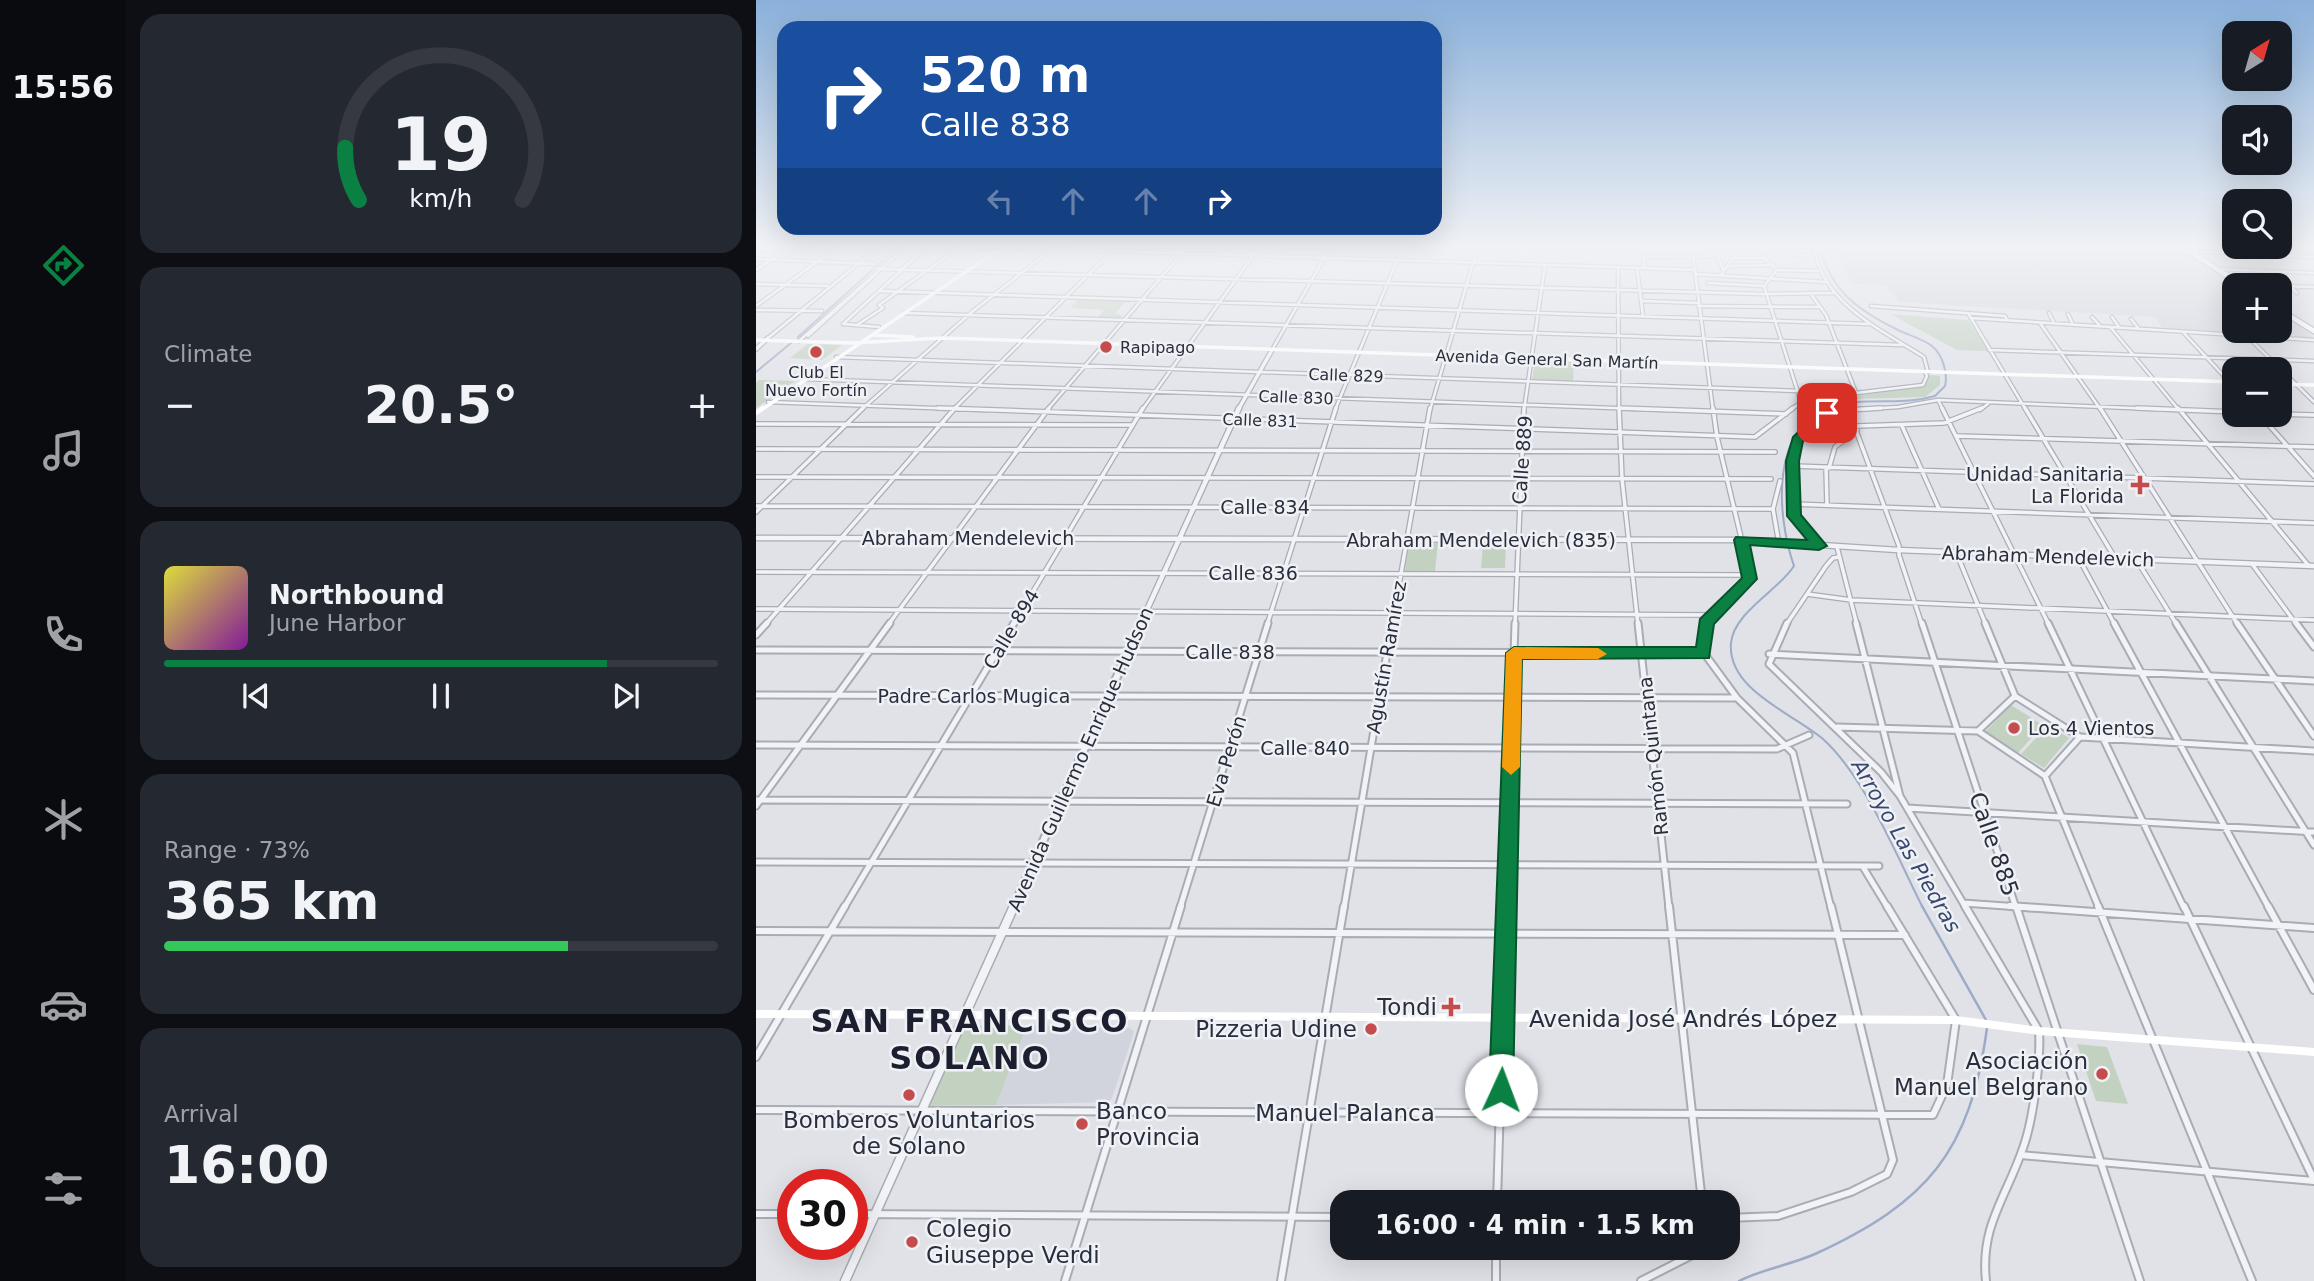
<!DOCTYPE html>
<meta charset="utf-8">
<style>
:root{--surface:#171b24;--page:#242831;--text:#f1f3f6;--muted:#9ea1a6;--line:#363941;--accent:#0b8043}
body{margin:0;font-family:"DejaVu Sans",sans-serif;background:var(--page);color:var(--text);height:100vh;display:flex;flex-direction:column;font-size:26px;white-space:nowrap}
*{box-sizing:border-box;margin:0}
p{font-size:23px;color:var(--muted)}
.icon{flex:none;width:38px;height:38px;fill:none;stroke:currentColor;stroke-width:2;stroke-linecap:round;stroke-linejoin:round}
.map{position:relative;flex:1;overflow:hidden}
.drawer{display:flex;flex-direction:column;gap:14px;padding:14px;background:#0d0f14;width:630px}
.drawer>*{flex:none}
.hud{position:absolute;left:21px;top:21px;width:665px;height:214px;border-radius:21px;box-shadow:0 7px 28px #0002;background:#1a4fa0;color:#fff;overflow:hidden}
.needle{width:46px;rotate:37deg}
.fabs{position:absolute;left:1466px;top:21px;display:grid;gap:14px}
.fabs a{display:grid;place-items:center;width:70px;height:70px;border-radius:14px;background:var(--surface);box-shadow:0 7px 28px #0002;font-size:35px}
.speed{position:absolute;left:21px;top:1169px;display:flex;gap:14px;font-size:35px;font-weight:700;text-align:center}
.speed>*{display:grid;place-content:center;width:91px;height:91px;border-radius:50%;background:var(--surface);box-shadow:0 7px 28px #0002;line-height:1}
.speed .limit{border:10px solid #d22;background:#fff;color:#111}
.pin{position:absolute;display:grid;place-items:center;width:60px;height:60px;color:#fff;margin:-30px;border-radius:14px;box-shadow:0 4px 10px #0006}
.me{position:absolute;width:77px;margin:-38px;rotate:2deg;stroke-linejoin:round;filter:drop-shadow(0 0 5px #0008)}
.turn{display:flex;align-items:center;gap:24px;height:147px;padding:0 28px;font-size:32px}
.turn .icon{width:91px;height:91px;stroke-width:2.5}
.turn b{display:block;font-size:49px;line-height:60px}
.lanes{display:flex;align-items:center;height:66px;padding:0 28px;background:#0003;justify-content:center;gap:35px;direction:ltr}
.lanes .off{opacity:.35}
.big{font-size:52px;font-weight:700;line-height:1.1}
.drawer .tile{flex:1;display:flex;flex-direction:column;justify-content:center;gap:10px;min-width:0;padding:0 24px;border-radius:21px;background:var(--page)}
.drawer .dial{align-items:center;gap:0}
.dial svg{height:182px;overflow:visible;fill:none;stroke:var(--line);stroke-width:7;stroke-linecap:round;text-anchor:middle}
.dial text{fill:var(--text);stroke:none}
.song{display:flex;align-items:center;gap:21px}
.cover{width:84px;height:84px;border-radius:10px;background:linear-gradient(135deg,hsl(60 70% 55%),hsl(290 70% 35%))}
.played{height:7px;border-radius:4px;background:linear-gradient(90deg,var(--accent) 80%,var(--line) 80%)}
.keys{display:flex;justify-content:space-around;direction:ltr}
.heat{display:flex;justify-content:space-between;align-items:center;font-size:38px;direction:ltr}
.charge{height:10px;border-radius:5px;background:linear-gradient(90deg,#34c759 73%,var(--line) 0)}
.trip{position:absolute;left:574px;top:1190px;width:410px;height:70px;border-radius:21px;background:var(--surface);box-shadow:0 7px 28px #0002;font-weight:700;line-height:70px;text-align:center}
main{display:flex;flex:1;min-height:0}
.menu{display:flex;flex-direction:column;width:126px;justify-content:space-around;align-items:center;background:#090b0e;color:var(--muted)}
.menu .icon{width:49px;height:49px}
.menu .current{color:var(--accent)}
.menu b{font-size:32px;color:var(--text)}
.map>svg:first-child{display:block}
.built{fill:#d2d4dd}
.green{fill:#c3d1c1}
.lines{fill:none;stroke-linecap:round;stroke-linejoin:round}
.stream-far1{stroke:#9dabc6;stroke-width:2}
.stream{stroke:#9dabc6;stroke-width:2.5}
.minor-far3-casing{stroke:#a9acb5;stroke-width:5}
.minor-far2-casing{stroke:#a9acb5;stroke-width:6}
.minor-far1-casing{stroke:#a9acb5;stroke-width:9}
.minor-casing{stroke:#a9acb5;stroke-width:10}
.tertiary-far3-casing{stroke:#a9acb5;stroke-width:6}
.tertiary-far2-casing{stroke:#a9acb5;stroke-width:7}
.tertiary-far1-casing{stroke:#a9acb5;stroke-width:10}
.tertiary-casing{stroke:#a9acb5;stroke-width:11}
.primary-casing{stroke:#a0a4b3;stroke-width:7}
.minor-far3{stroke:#f2f3f6;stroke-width:2.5}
.minor-far2{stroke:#f2f3f6;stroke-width:3.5}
.minor-far1{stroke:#f2f3f6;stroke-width:5}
.minor{stroke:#f2f3f6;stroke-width:6}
.tertiary-far3{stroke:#f2f3f6;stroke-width:3.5}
.tertiary-far2{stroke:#f2f3f6;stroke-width:4.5}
.tertiary-far1{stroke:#f2f3f6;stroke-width:6}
.tertiary{stroke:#f2f3f6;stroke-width:8}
.secondary-far2{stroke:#fff;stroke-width:3.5}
.secondary-far1{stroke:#fff;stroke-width:4.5}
.secondary{stroke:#fff;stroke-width:8}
.primary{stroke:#fff;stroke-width:4.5}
.route{fill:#0b8043;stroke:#07532c;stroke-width:2}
.slow{fill:#f59e0b}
.poi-dot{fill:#c54c4c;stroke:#eff1f5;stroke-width:2.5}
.labels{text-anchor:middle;stroke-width:5;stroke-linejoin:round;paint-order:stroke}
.far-poi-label{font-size:16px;fill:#292e3e;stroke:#eff1f5;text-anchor:start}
.far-street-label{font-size:16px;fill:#292e3e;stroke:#eff1f5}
.street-label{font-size:19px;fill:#292e3e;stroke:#eff1f5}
.poi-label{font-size:19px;fill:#292e3e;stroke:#eff1f5;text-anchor:end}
.water-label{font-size:21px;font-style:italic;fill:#36476f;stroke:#eff1f5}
.near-street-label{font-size:23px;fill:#292e3e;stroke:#eff1f5}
.near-poi-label{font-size:23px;fill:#292e3e;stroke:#eff1f5;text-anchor:end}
.near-district-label{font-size:32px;font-weight:bold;letter-spacing:2px;fill:#1c1f2f;stroke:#eff1f5}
</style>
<main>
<nav class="menu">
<b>15:56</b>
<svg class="icon current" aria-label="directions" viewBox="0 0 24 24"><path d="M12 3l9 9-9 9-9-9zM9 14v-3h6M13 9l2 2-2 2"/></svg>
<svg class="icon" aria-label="music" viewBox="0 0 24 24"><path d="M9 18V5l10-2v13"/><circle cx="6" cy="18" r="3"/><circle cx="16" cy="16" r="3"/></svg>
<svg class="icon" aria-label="phone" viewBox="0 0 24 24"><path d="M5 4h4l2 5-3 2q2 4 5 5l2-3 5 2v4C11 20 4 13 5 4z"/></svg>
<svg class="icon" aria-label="climate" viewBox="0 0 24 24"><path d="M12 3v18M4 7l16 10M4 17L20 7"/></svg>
<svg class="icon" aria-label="car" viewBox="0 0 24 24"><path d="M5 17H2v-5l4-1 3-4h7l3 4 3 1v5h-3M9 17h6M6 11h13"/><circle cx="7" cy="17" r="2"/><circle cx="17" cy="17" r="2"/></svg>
<svg class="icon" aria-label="filters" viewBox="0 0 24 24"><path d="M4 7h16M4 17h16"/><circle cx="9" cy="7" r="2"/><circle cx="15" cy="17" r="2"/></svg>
</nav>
<section class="drawer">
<div class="tile dial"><svg viewBox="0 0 100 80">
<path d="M14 69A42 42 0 1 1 86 69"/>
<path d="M14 69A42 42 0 0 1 8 46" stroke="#0b8043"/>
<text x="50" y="56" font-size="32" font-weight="700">19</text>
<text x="50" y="72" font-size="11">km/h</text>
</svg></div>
<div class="tile"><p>Climate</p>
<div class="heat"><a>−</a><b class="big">20.5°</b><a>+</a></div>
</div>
<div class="tile">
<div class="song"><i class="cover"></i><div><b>Northbound</b><p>June Harbor</p></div></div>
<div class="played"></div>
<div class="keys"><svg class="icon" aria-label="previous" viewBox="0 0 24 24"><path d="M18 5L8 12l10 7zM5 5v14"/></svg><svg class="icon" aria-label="pause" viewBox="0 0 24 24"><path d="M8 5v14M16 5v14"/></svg><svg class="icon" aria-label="next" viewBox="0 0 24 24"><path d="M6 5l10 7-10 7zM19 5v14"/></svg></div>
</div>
<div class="tile"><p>Range · 73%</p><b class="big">365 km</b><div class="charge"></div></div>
<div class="tile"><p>Arrival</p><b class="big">16:00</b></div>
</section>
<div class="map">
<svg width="1558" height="1281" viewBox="0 0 1558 1281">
<rect width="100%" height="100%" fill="#e0e2e8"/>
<!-- built -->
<path class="built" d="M1077 246H1307L1431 252 1486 285H1479V331H1524V310L1558 338 1407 328 1398 317 1143 302 1129 285 1095 284Z
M271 1025 374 1028 378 1032 356 1098 352 1102 240 1105Z"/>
<!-- green -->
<path class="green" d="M323 299 381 301 368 303 359 314 367 315 363 320 340 319 348 310 314 308Z
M1134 314 1212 320 1232 351 1201 350Z
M52 344 86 345 66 360 34 358Z
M779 360 818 362 817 382 776 380Z
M1174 375 1184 376V385L1169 397 1098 399 1099 396 1168 386Z
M3 380 39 381 0 408V383Z
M653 543H682L679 571H649Z
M727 544H750L749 568H725Z
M1255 705 1287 725 1262 753 1229 732Z
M1292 725 1313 738 1288 768 1265 754Z
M271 1025 240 1105H173L208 1026Z
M1321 1044 1351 1047 1372 1104 1340 1101Z"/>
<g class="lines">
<!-- stream-far1 -->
<path class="stream-far1" d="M1064 246C1073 290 1103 311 1142 330 1152 335 1167 339 1176 346 1187 355 1192 374 1189 386L1179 396 1166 399C1137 404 1105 398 1076 406 1013 426 1021 517 1038 566 1022 591 978 612 975 643 971 690 1038 714 1067 739 1109 777 1141 857 1167 908
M0 249 6 246
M0 253 41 248
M42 337 143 246
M0 372 35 343"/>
<!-- stream -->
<path class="stream" d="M1166 906 1230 1020
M983 1281C1007 1269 1034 1265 1059 1254 1172 1202 1214 1152 1231 1028"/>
<defs>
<path id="minor-far3" d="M13 246H44
M199 246 889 268 886 246
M913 246 914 257
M1031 246 1035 254 1057 256
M1058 246C1065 303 1124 329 1168 357L1172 372
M1382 246 1402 250 1558 257
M1531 246 1544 256
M958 247 1032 249
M958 247 967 269
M1008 248 1007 257 1021 270 1008 286 1045 402 1035 410
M937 256 957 410
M887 257 959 256
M0 259 118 264
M972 266 1017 265
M862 267 863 410
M881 268 887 316
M889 268 940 270
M121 269 1006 294 1078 293
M146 269 173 246
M1461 269 1558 273
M0 270 30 250 66 246
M1021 270 1062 271
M1518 272 1541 293
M939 274 1069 282
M965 275 977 258H1008
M952 283 1008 286
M0 284 72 286
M1484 284 1517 285
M1524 286 1558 287
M125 291 1113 324
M1054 293 1070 315 1100 393
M887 301 942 303
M0 306 83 246
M942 306 1064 307
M1115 306 1249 316 1251 320
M0 310 66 311
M149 313 1146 345
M1212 313 1270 410
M1293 313 1298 323
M1312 314 1317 325
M1336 317 1344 326
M1356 317 1363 327
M1215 318 1558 340
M1375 319 1383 329
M1284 323 1345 410
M87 324 147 269
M88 324 123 327
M101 325 127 308 123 305 205 246
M1355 328 1423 410
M1427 332 1479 388
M52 336 120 274
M1491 336 1558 402
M12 338 124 246
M43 341 151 246
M516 350 575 246
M1233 350 1558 361
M80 357 1100 393 1167 385 1171 376 1169 372
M49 379 912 410
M1182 400 1187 410
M12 402 231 410
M105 410 217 311 295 250
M197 410 361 246
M291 410 432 246
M386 410 504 246
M579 410 647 246
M674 410 722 246
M768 410 789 265
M1095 410 1142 407 1182 400 1424 410
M1224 410 1233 403"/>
<path id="minor-far2" d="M182 408 999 437 1037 408
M863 408 866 479 882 625
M863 408 1030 414
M957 408 961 437 994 575
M1186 408 1293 625
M1269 408 1359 558
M1344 408 1482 625
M1381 408 1479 412
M1422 408 1553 566
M1092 409 1143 546V555L1166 625
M1524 414 1558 415
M1504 415 1558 476
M0 424 375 425
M1101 426 1188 423 1226 408
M1146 426 1183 509
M1201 436 1558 447
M0 449 1019 452
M1037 466 1558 484
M1070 467 1071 505
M1073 468 1079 447 1101 430
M0 477 1015 479
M1036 504 1558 523
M0 506 1017 509
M0 512 107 408
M1023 544 1017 509 1024 481
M1063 546 1040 521 1036 506 1037 462 1043 437 1075 411 1125 408
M1081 547 1101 625
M1200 552 1230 625
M1322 557 1359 625
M1380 559 1421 625
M1496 564 1541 625
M0 572 994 575
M1051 594 1095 600 1558 620
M0 609 955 615
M9 625 199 408
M132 625 293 408
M257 625 387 408
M511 625 580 408
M636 625 674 408
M759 625 768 408
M950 625 994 575
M1030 625 1070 566 1077 558 1083 557"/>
<path id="minor-far1" d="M882 623 913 908
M950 623 948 653 981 698 1037 753 1075 908
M1031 623 1013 664 1125 772 1144 796 1210 908
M1100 623 1144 796
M1166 623 1260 908
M1229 623 1259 696 1222 731 1289 776
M1292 623 1428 908
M1358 623 1513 908
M1420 623 1558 845
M1481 623 1558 736
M1540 623 1558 647
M0 635 11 623
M0 650 948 653
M1013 654 1558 681
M0 695 981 698
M1259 696 1324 737 1289 776 1343 908
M1081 727 1222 731
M1325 737 1558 751
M0 745 1021 749 1053 735
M0 800 1091 804
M0 806 134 623
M1151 808 1558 832
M0 862 1123 866
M1107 867 1132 908
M1207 903 1279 908
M88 908 258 623
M424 908 512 623
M588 908 636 623
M750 908 759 623"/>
<path id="minor" d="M913 906 946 1202
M1209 906 1283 1031C1285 1060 1277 1121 1267 1148 1250 1198 1224 1226 1230 1281
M1254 906 1558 928
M1260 906 1384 1281
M1342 906 1496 1281
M1428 906 1558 1180
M1512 906 1558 990
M0 931 1149 935
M0 1057 89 906
M0 1110 1177 1115 1191 1085 1200 1020 1131 906
M1265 1155 1558 1181
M741 1202 750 906
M0 1214H37
M96 1214 586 1217
M971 1218 1022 1216 1095 1192 1131 1174 1137 1160 1075 906
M740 1248V1281
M309 1281 425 906
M525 1281 588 906
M885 1281 950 1248"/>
<path id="tertiary-far3" d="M0 349 12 338
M482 410 516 350"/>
<path id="tertiary-far2" d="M0 538 985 540 1142 550 1558 566
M384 625 483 408"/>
<path id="tertiary-far1" d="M257 908 385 623"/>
<path id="tertiary" d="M89 1281 258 906"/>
<path id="primary" d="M1425 246 1486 285
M1524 310 1558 331"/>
</defs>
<!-- minor-far3 casing -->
<use href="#minor-far3" class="minor-far3-casing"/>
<!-- minor-far2 casing -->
<use href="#minor-far2" class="minor-far2-casing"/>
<!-- minor-far1 casing -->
<use href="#minor-far1" class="minor-far1-casing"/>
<!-- minor casing -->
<use href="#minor" class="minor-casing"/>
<!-- tertiary-far3 casing -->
<use href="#tertiary-far3" class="tertiary-far3-casing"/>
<!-- tertiary-far2 casing -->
<use href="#tertiary-far2" class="tertiary-far2-casing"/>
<!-- tertiary-far1 casing -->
<use href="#tertiary-far1" class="tertiary-far1-casing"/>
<!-- tertiary casing -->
<use href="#tertiary" class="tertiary-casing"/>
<!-- primary casing -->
<use href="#primary" class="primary-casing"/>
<!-- minor-far3 -->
<use href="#minor-far3" class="minor-far3"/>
<!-- minor-far2 -->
<use href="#minor-far2" class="minor-far2"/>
<!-- minor-far1 -->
<use href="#minor-far1" class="minor-far1"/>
<!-- minor -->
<use href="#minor" class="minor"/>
<!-- tertiary-far3 -->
<use href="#tertiary-far3" class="tertiary-far3"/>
<!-- tertiary-far2 -->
<use href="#tertiary-far2" class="tertiary-far2"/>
<!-- tertiary-far1 -->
<use href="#tertiary-far1" class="tertiary-far1"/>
<!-- tertiary -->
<use href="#tertiary" class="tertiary"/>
<!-- secondary-far2 -->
<path class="secondary-far2" d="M118 335 157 337
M0 340 97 343 185 338 1479 382
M1524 384 1558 385
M5 410 248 246"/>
<!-- secondary-far1 -->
<path class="secondary-far1" d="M0 413 7 408"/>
<!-- secondary -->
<path class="secondary" d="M0 1014 1200 1020 1283 1031 1558 1052"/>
<!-- primary -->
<use href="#primary" class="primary"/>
</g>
<!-- sky -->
<linearGradient id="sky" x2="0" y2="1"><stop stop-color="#8ab0da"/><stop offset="0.58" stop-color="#f1f2f5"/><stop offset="1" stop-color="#f1f2f5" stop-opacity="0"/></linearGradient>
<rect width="1558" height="425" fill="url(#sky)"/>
<!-- route -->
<path class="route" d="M1066 410 1077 413 1047 441 1043 461 1045 515 1071 546 1063 550 994 545 1001 579 958 624 953 658 766 659 757 1090 754 1099 745 1102 737 1099 733 1090 750 653 758 647H940L944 619 986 578 978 540 980 537 1051 540 1031 516 1030 461 1037 437Z"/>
<!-- slow -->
<path class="slow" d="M758 647 842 648 851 654 842 659H766L764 767 755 775 746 767 750 653Z"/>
<!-- markers -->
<g class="poi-dot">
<circle cx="350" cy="347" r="7"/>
<circle cx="60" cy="352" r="7"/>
<path d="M1380.5 474.5h7v7h7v7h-7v7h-7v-7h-7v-7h7z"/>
<circle cx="1258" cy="728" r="7"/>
<path d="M691.5 996.5h7v7h7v7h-7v7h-7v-7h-7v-7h7z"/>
<circle cx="615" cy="1029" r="7"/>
<circle cx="1346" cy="1074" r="7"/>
<circle cx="153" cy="1095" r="7"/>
<circle cx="326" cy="1124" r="7"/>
<circle cx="156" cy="1242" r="7"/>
</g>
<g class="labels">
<!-- far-poi labels -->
<g class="far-poi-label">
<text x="364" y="353">Rapipago</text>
<text x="60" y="378" text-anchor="middle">Club El<tspan x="60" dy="18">Nuevo Fortín</tspan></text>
</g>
<!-- far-street labels -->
<g class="far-street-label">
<text transform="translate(791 359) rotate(2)" y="6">Avenida General San Martín</text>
<text transform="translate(590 375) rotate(2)" y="6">Calle 829</text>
<text transform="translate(540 397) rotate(2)" y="6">Calle 830</text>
<text transform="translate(504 420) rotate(2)" y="6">Calle 831</text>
</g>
<!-- street labels -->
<g class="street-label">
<text transform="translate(766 460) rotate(-86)" y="7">Calle 889</text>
<text x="509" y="514">Calle 834</text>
<text x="212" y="545">Abraham Mendelevich</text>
<text x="725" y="547">Abraham Mendelevich (835)</text>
<text transform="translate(1292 556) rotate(2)" y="7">Abraham Mendelevich</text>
<text x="497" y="580">Calle 836</text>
<text transform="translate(255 629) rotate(-59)" y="7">Calle 894</text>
<text x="474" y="659">Calle 838</text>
<text transform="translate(630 657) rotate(-80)" y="7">Agustín Ramírez</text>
<text x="218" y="703">Padre Carlos Mugica</text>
<text x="549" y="755">Calle 840</text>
<text transform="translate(897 756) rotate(-96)" y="7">Ramón Quintana</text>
<text transform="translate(324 759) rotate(-66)" y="7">Avenida Guillermo Enrique Hudson</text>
<text transform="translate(470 761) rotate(-73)" y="7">Eva Perón</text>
</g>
<!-- poi labels -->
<g class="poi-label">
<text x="1368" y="481">Unidad Sanitaria<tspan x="1368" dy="22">La Florida</tspan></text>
<text x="1272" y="735" text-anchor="start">Los 4 Vientos</text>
</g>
<!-- water labels -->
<g class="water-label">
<text transform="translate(1150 846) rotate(60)" y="7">Arroyo Las Piedras</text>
</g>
<!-- near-street labels -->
<g class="near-street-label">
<text transform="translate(1238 844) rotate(71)" y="8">Calle 885</text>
<text x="927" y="1027">Avenida José Andrés López</text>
<text x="589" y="1121">Manuel Palanca</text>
</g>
<!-- near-poi labels -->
<g class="near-poi-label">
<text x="681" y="1015">Tondi</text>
<text x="601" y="1037">Pizzeria Udine</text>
<text x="1332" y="1069">Asociación<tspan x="1332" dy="26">Manuel Belgrano</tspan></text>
<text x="340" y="1119" text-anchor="start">Banco<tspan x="340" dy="26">Provincia</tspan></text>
<text x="153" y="1128" text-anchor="middle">Bomberos Voluntarios<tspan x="153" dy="26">de Solano</tspan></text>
<text x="170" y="1237" text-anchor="start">Colegio<tspan x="170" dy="26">Giuseppe Verdi</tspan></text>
</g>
<!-- near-district labels -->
<g class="near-district-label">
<text x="214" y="1032">SAN FRANCISCO<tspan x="214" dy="37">SOLANO</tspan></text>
</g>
</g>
</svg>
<div class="fabs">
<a><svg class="needle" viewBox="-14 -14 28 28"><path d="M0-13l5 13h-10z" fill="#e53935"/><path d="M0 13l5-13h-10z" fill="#9ea1a6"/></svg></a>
<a><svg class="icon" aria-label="sound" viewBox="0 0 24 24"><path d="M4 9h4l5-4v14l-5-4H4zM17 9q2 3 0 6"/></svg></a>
<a><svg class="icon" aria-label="search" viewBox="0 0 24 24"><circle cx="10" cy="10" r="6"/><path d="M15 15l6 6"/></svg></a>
<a>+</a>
<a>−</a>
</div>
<div class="speed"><div class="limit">30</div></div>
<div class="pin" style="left:1071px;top:413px;background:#d93025"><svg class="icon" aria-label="arrive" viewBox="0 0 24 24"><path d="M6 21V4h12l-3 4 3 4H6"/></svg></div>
<svg class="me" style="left:745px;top:1090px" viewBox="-20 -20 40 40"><circle r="19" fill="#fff"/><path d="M0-13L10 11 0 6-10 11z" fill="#0b8043"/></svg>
<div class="trip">16:00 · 4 min · 1.5 km</div>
<div class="hud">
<div class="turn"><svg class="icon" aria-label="right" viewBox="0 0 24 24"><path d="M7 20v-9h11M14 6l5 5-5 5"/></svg><div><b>520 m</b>Calle 838</div></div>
<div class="lanes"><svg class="icon off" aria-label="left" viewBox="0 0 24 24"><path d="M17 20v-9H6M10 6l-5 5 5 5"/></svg><svg class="icon off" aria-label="ahead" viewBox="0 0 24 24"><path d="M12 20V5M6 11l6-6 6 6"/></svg><svg class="icon off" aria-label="ahead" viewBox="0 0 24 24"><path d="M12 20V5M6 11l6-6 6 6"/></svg><svg class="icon" aria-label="right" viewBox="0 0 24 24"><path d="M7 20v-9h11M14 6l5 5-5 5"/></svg></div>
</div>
</div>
</main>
